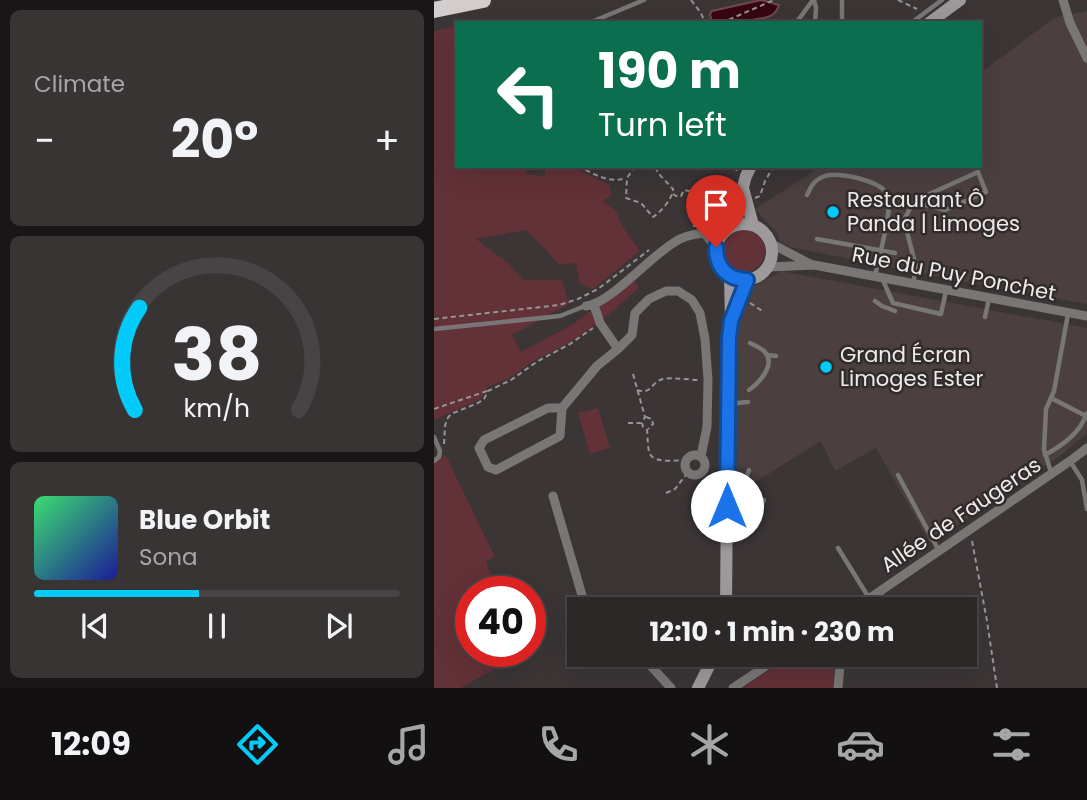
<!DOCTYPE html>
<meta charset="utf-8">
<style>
:root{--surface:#2c2828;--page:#383434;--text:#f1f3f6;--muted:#a6a6a8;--line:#484445;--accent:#03cbf9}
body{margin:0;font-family:Poppins,sans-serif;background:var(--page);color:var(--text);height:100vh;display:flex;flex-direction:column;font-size:26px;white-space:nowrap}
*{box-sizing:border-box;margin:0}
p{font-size:23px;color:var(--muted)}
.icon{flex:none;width:38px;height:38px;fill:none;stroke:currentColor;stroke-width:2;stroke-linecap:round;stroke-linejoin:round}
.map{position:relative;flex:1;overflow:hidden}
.side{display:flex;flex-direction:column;gap:10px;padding:10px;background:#181616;width:434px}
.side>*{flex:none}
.top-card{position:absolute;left:21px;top:21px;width:527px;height:147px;border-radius:0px;box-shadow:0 7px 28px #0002,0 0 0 2px var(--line);background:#0b6e4f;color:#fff;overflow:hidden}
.speed{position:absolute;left:21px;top:576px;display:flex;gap:14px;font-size:35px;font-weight:700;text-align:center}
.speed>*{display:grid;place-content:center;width:91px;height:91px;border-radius:50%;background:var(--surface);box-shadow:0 7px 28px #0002,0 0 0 2px var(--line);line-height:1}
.speed .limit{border:10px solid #d22;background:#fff;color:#111}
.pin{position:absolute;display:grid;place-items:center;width:60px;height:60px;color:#fff;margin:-72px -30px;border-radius:50% 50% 50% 0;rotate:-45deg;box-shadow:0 0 7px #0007}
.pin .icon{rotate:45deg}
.me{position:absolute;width:77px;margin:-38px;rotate:0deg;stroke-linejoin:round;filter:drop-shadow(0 0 5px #0008)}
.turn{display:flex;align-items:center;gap:24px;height:147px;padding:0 28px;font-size:32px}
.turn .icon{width:91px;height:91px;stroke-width:2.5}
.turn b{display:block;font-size:49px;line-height:60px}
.big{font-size:52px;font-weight:700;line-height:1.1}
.side .card{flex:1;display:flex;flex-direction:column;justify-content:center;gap:10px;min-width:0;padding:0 24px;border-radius:10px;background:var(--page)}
.side .dial{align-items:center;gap:0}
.dial svg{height:182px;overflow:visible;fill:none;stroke:var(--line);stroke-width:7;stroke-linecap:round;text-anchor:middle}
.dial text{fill:var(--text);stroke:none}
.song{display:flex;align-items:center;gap:21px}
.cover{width:84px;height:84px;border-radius:10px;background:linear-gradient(135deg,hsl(140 70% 55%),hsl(240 70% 35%))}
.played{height:7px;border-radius:4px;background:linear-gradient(90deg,var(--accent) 45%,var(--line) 45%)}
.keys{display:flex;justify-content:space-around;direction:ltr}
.heat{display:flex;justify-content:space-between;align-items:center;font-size:38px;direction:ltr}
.trip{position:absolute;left:133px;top:597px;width:410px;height:70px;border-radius:0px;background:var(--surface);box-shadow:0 7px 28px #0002,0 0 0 2px var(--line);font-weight:700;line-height:70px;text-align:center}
.tab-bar{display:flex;height:112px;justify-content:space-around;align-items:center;background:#121010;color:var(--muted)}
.tab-bar .icon{width:49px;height:49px}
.tab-bar .selected{color:var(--accent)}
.tab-bar b{font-size:32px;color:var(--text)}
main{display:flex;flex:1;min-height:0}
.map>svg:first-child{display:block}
.built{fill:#4b3f40}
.green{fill:#633138}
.water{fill:#390512;stroke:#6f4a53;stroke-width:2}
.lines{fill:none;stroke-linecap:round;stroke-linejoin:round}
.path{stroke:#989394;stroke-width:2;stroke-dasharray:5 3.5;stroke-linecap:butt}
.lane{stroke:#797676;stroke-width:4.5}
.street{stroke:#797676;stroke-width:9}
.secondary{stroke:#9e999a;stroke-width:12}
.highway{stroke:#d4cdce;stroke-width:16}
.route-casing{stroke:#114b97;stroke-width:18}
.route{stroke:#1a73e8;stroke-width:12}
.poi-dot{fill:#03cbf9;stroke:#312b2c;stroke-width:2.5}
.labels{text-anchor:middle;stroke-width:5;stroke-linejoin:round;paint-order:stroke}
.poi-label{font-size:21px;fill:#eeeaea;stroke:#312b2c;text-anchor:start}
.street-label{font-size:21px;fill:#eeeaea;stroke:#312b2c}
</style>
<main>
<section class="side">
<div class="card"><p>Climate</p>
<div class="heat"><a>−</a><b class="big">20°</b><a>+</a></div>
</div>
<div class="card dial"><svg viewBox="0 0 100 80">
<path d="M14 69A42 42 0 1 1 86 69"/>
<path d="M14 69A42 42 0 0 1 16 24" stroke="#03cbf9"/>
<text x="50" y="56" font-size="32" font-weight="700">38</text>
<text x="50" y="72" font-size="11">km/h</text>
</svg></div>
<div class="card">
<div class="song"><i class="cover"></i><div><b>Blue Orbit</b><p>Sona</p></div></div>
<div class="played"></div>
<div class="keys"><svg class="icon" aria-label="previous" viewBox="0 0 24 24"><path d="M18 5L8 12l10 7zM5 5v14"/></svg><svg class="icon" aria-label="pause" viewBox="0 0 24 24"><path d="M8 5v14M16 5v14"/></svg><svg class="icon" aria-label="next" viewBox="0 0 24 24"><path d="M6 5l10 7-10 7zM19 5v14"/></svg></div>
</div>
</section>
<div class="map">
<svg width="653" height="688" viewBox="0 0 653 688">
<rect width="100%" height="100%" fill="#3b3536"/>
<!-- built -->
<path class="built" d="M653 11V304L567 289 356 247 346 241 343 233 321 209 388 166H546V73L620 18Z
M347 271 653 328V433L626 456 496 543 442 448 401 471 387 441 302 494 304 328 306 314 313 292 317 288Z"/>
<!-- green -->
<path class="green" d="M23 26V166H90L92 174 111 176 112 166H135L176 185 177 195 169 201 182 211 188 226 206 251 159 289 145 283 142 263 125 265 112 250 92 230 42 239 74 263 89 280H128L135 304 78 335 87 352 138 325 199 279 205 288 167 321 135 343 101 360 74 379 53 387 47 399 0 420V31Z
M289 251a21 21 0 1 1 42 0a21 21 0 1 1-42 0Z
M164 408 176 448 156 454 144 413Z
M11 454 61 557 52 561 63 591 37 592V651H85L86 654 27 688H0V464Z
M360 655H401L399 688H308Z"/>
<!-- water -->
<path class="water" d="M327 0 345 5C339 23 324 15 310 23H278L276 14 278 11Z"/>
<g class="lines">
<!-- path -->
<path class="path" d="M257 0 267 13 271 23
M464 0 483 9
M287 23 340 0
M144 166C160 174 175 184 192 178
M201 166 193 178 192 198 207 203 219 217C227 212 239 198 239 189L224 173 221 166
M302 166 303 173
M239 194 244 197 247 196 250 190C266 194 281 186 297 190
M321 198 326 196 331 181 340 166
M259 226 271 224
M316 303 330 312
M0 319 125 305 144 299 164 289 215 250
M199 374 211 417 208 423 209 427 213 430C214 436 213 448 216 454 221 464 243 460 252 460
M203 390C219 395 216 382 229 379 240 377 255 380 266 380
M0 409 53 391
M212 417 218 419 219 424 214 429
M194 423H207
M10 444 11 426 13 419 17 414 44 403 50 399 54 391 77 380 104 361 136 344 159 328
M232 493 241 489 254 472
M538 541 553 621 563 688"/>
<!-- lane -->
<path class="lane" d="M380 0 382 8 381 23
M155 23 210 0
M362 23 379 0
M408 23V0
M477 23 508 0
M373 195C378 185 380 180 391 176 404 171 449 181 454 196 459 209 444 260 441 276
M383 239 461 253
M448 278 459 303 507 314 512 291
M479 284 482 267 471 224V218L478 205 484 203 491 196 544 172 552 192 511 210 484 203
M441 301 448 306 461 311
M551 317 555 299
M0 329 126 316 151 306
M333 355 342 356
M315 390C325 383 342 365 331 352 327 348 320 345 316 343
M617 398 652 416
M294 404 314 402
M0 437 6 451 5 457 0 461
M611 455C629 445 646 433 653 413
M636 461 648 480 653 509
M617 472 610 450 612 409 620 391 634 314
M464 475 505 551
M297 488 312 478 315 470
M294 506H311L324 499 330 500 328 505 321 509 311 506
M404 548 435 598
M447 593 450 609
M444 664 446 654"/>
<!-- street -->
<path class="street" d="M629 0 636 23 653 58
M271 234 282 248
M338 244 378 265
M335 267 380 265 653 316
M160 305 166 323 184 349
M152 306C178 303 219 252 246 239 260 232 275 234 290 232
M114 408H128L126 436 62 470 54 467 45 448 50 440Z
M128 408 163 366 184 349 198 335 201 313 215 299 232 291H244L258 300 266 313 271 339 274 380 273 427 267 456
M251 465a10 10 0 1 1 20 0a10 10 0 1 1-20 0Z
M119 496 152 609
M420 609 636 461 653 448
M206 654 237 688
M299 688 350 654
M404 688 407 654"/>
<!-- secondary -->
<path class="secondary" d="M495 23 526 0
M309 188 319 225
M282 252a28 28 0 1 1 56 0a28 28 0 1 1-56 0Z
M298 226 312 176 317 166
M298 317 313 280
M292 609 294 360 297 321 296 276
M264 688 281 654"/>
<!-- highway -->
<path class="highway" d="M0 10 49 0"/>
</g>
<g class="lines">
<defs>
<path id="route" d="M282 247C282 268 293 279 313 280L297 321 295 338 293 506"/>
</defs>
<!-- route casing -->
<use href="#route" class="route-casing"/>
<!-- route -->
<use href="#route" class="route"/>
</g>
<!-- markers -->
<g class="poi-dot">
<circle cx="399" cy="212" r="7"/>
<circle cx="392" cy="367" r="7"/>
</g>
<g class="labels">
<!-- poi labels -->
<g class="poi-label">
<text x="413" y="207">Restaurant Ô<tspan x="413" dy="24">Panda | Limoges</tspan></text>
<text x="406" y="362">Grand Écran<tspan x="406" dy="24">Limoges Ester</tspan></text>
</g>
<!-- street labels -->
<g class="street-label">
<text transform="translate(520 274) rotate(11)" y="7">Rue du Puy Ponchet</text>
<text transform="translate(527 515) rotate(-34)" y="7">Allée de Faugeras</text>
</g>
</g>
</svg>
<div class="speed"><div class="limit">40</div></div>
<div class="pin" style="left:282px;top:247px;background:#d93025"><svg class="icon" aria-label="arrive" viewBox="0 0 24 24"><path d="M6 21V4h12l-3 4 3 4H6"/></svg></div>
<svg class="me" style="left:293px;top:506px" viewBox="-20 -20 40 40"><circle r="19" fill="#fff"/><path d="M0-13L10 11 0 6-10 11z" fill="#1a73e8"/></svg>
<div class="trip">12:10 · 1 min · 230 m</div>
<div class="top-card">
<div class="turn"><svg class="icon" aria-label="left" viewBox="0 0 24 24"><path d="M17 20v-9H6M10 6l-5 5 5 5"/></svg><div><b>190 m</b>Turn left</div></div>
</div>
</div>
</main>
<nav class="tab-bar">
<b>12:09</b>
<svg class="icon selected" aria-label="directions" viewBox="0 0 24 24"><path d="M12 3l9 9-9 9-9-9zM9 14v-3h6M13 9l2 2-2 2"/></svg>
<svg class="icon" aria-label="music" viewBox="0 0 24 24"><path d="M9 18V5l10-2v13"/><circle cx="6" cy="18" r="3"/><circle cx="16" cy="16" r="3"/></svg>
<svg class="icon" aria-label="phone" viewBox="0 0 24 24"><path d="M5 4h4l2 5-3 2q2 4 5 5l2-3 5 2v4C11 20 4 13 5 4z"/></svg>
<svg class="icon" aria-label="climate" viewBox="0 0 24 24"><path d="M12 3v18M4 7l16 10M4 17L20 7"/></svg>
<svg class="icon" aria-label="car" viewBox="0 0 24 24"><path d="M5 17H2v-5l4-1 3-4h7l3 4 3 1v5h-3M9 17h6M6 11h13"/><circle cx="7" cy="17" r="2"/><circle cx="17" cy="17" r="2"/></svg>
<svg class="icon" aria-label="filters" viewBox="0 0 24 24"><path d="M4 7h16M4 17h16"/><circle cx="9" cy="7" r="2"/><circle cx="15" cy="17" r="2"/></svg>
</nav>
